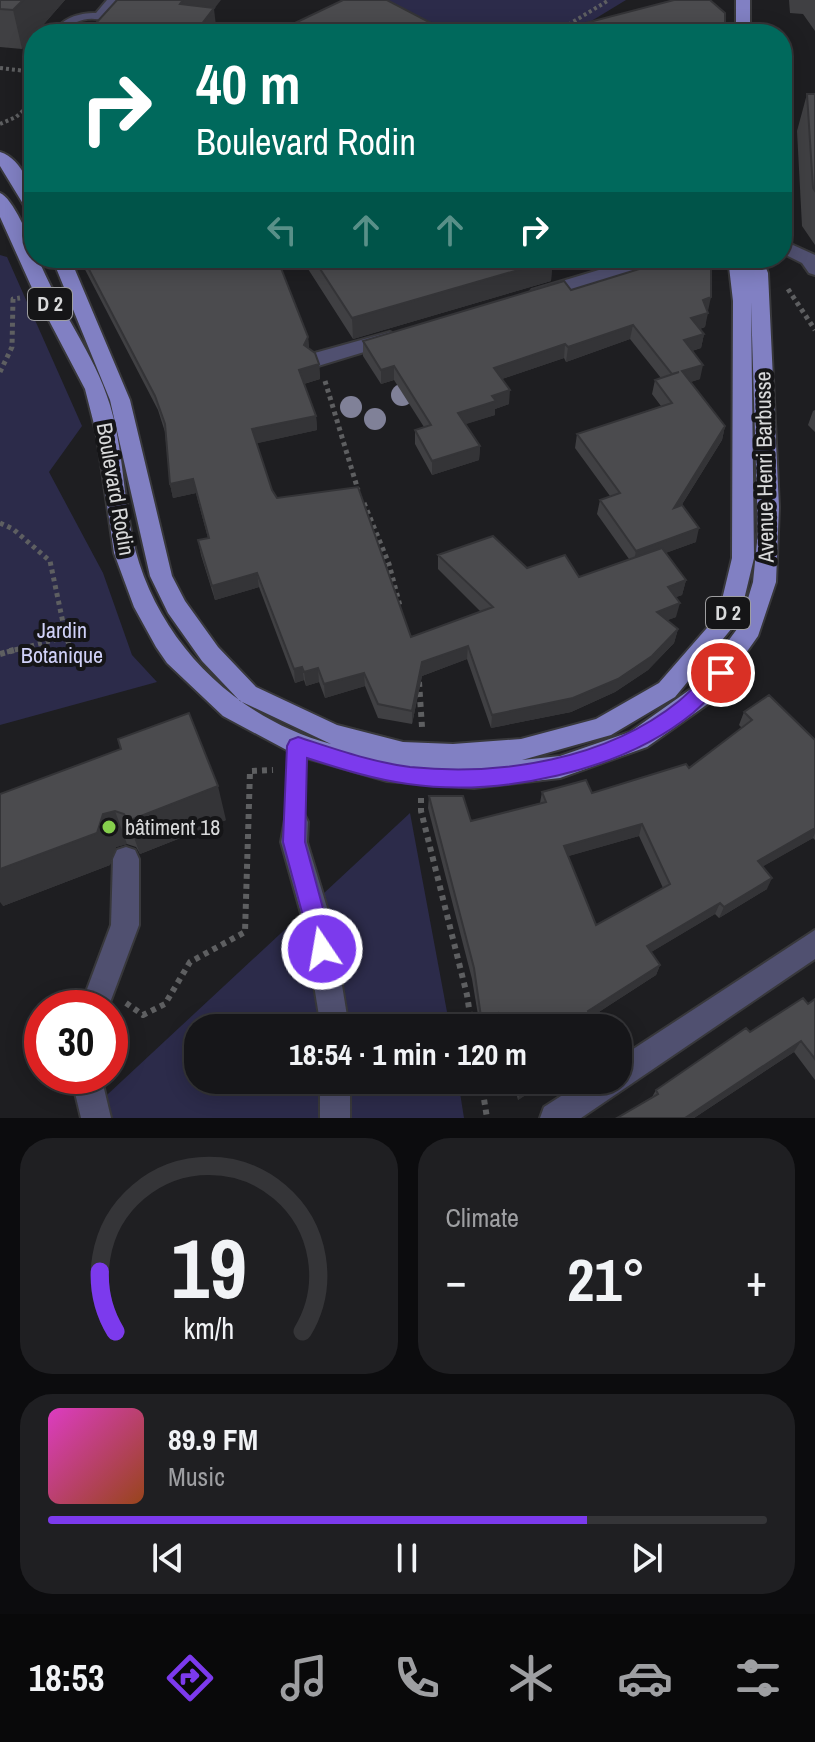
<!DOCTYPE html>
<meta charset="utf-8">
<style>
:root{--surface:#161619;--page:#1f1f22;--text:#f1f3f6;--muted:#9e9fa2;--line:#353538;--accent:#7c3aed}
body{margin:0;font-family:"Archivo Narrow",sans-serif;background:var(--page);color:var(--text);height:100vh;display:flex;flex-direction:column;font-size:30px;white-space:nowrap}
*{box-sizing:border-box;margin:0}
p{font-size:26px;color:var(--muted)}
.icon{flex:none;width:44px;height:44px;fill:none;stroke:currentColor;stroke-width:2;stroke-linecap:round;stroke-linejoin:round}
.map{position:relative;height:1118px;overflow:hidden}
.side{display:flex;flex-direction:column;gap:20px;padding:20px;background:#0c0c0e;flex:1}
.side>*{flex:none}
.banner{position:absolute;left:24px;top:24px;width:768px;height:244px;border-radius:32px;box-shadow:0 4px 20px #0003,0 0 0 2px var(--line);background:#00695c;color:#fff;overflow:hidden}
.speed{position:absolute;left:24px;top:990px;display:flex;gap:16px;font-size:40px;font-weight:700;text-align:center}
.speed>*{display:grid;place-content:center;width:104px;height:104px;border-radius:50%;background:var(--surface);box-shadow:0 4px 20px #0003,0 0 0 2px var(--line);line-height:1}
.speed .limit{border:12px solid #d22;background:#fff;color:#111}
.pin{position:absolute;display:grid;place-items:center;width:68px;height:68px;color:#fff;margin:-34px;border:4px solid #fff;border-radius:50%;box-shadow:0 2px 8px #0007}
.me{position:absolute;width:88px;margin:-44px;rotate:348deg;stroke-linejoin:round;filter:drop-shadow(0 0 6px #0008)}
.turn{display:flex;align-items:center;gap:28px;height:168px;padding:0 40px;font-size:36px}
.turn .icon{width:104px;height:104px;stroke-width:2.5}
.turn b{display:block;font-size:56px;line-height:68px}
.lanes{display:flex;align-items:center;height:76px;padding:0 40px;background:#0003;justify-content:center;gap:40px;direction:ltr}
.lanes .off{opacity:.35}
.big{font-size:60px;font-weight:700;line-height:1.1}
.side .card{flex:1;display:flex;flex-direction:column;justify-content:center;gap:12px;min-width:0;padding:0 28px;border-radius:32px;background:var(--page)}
.side .dial{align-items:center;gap:0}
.dial svg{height:208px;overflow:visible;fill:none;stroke:var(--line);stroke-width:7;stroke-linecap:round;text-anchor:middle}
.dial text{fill:var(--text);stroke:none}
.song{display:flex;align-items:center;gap:24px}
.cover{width:96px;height:96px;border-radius:12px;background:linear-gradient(135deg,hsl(310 70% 55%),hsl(20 70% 35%))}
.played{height:8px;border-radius:4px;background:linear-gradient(90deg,var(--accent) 75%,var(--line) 75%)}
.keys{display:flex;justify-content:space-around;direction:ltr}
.heat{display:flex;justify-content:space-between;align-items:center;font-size:44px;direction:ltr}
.side .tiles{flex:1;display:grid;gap:20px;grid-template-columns:1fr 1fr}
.card:last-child{grid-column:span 2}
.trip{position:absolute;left:184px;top:1014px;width:448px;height:80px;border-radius:32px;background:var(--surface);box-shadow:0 4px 20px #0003,0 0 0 2px var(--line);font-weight:700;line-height:80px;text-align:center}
.menu{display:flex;height:128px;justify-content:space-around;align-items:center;background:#09090a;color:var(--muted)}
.menu .icon{width:56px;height:56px}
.menu .selected{color:var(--accent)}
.menu b{font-size:36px;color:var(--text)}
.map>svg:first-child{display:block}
.green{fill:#2c2b4a}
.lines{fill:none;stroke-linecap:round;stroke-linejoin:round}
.service-casing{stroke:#38383b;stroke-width:4}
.minor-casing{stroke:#38383b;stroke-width:4}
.primary-casing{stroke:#38383b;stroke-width:4}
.path-far2{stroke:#5e5f61;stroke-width:4;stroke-dasharray:3 3;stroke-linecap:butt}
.path-far1{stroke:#5e5f61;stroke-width:5;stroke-dasharray:4 4;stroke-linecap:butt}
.path{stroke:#5e5f61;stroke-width:6;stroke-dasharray:5 5;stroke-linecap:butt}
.service{fill:#505070;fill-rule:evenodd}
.minor{fill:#505070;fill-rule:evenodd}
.primary{fill:#8180c3;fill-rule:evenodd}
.tree{fill:#808198}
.wall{fill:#404043;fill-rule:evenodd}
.shaded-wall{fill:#343437}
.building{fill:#4b4b4e;stroke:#343437;stroke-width:2;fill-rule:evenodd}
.route{fill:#7c3aed;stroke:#51269a;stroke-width:2}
.poi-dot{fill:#85cf4c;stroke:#151517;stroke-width:3}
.labels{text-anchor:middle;stroke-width:8;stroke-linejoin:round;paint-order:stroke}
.shield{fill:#151517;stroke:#9e9ea0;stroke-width:2}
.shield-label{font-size:20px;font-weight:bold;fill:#d8d9da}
.street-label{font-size:22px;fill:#d8d9da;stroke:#151517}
.park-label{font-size:22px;fill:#d1d2f9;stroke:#151517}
.poi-label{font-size:22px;fill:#d8d9da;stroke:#151517;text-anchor:start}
</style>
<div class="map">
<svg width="815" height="1118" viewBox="0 0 815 1118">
<rect width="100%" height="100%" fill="#1e1e21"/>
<!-- green -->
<path class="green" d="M386 0H626L570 34H319Z
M0 255 7 257 82 426 49 472 103 573 132 655 157 682 0 725Z
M410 813 450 1028H198V1080H458L464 1118H101L94 1107Z"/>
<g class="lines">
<defs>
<path id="service" d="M107 0H117L105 15 124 24 126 34H116V27C99 14 75 16 62 34H52C63 18 77 13 96 13Z
M298 739 304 741 306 746 303 822 301 827 295 829 289 827 287 822 290 746 292 741Z"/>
<path id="minor" d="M782 240 815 255V275L809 273 802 263 782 253Z
M639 258H668L665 262 538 300 529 294 532 290Z
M390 332 399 338 397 342 318 366 308 359 311 354Z
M295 810 304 814 308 822 307 842 332 924 349 1028H321L304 924 281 842 286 814Z
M126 847 135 850 139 859V925L108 1008H80L111 925 113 859 117 850Z
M815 930V959L581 1118H540L544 1107 586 1080H618V1059Z
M71 1076H101L111 1118H81Z
M320 1080H350V1118H320Z"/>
<path id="primary" d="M736 0H750V34H736Z
M0 152C23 159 34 192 34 213L28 212 0 166Z
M0 193C12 197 34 244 34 258H38C58 309 94 352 110 405 123 448 123 493 132 536 153 637 232 717 331 744L240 701 202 661 168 613 150 576 110 400 52 258H70L130 400 172 576 185 601 218 647 256 687 337 725 403 742 453 744 521 739 596 719 659 683 713 621 720 608 732 558 733 301 728 258H762L768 273 779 507 776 582 758 636 712 701 647 747 560 778 474 788 387 781 296 755 223 716 167 663 156 647 134 607 114 553 97 436 85 389 32 288 0 217ZM751 302 758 532 753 582 740 625 695 686 630 732 560 756 522 760 611 735 675 697 732 628 742 608 754 558Z"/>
</defs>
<!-- service casing -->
<use href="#service" class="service-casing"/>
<!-- minor casing -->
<use href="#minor" class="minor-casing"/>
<!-- primary casing -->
<use href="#primary" class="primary-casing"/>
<!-- path-far2 -->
<path class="path-far2" d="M553 34 609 0
M0 68 34 72
M0 124 16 117 34 101"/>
<!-- path-far1 -->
<path class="path-far1" d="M788 289 815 330
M0 372 12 347 13 299 20 298
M325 381 358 490
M364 503 389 564 400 606
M0 523 13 529 50 561 66 637 72 652
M7 652 66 637"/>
<!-- path -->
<path class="path" d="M72 650 79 668
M0 654 14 650
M419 682 422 727
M421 798V811L467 995 472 1028
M126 1003 143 1015 165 1004 190 962 245 932 250 771 273 770
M481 1080 487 1118"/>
<!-- service -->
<use href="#service" class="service"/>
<!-- minor -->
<use href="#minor" class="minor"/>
<!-- primary -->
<use href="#primary" class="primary"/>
</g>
<!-- trees -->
<g class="tree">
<circle cx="402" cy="395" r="11"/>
<circle cx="351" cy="407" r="11"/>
<circle cx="375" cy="419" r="11"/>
</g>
<!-- wall -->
<path class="wall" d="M0 0H65L22 49 0 47Z
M789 0H815V31L803 14 790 13Z
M34 91V144L23 103Z
M807 94H815V245L802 226 797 131Z
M79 258H277L308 337 309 349 319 364 320 379 304 384 316 416 317 430 257 443 272 490 277 498 411 637 481 612 438 569V555L579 577 629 559 597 514 600 500 610 496 575 448 577 434 661 406 652 394 655 380 661 378 630 339 566 362 564 358 502 379 509 404 495 409V415L465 424 480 446 479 460 432 475 415 444V430L424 427 394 380 381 384 363 356V341L571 290 640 269 642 258 707 312 705 327 700 329 704 334 701 348 692 351 700 379 690 382 725 426 722 440 681 506 696 542 665 553 686 580 682 595 676 597V617L667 620 678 629 674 643 648 670 615 692 571 712 491 728 467 659 422 676 412 724 378 718 365 686 325 698 319 682 306 686 304 680 295 683 259 587 215 600 201 555 198 540 208 538 196 493 173 498 170 484 165 432 158 410Z
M301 258H552L551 281 353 339Z
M815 410V432L808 425 813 411Z
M744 712 815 740V840L813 838 763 866 767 889 719 918 715 914 651 952 660 965 656 975 591 1017 594 1024 592 1028H498L496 1023 480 1027 472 979 428 808 429 796 471 821 540 803 542 792 592 793 689 768 742 728 739 725ZM639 836 663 888 596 925 568 856Z
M0 794 226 820 140 854 136 847 127 844 116 847 110 865 3 906Z
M815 999V1080L794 1052 694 1118H617L652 1097 656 1090 750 1032 808 1004Z
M513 1080H543L542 1084 518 1100Z"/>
<!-- shaded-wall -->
<path class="shaded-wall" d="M23 0H65L22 49 13 10Z
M183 0H221L214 9 217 34H194L180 4Z
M553 260 551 281 353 339 352 318Z
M711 297 708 311 703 300Z
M708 313 705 327 688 332 691 318Z
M633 325 630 339 566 362 568 347Z
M704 334 701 348 681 354 684 340Z
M308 337 309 352 304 345Z
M565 344 564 358 493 382 494 368Z
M319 364 320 379 300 385 299 370Z
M703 365 700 379 679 386 682 371Z
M394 366V380L381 384V370Z
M510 390 509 404 495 409V415L457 427 458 413 492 396Z
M316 416 317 430 254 444 252 429Z
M725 426 722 440 671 522 674 508Z
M480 446 479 460 432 475V461Z
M193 479 196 493 173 498 170 484Z
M699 528 696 542 633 565 636 551Z
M257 573 259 587 215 600 212 586Z
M686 580 682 595 665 601 668 587Z
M680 603 676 617 653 626 657 612Z
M678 629 674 643 648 670 615 692 571 712 491 728 492 715Z
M468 646 467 659 422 676 412 724V711L422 662Z
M302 667 304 680 295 683 294 669Z
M318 668 319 682 306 686 304 672Z
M364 673 365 686 325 698 324 684Z
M218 786 226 820 140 854 128 821Z
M115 811 127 844 116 847 110 865 3 906 0 902V869L103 814Z
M642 824 639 836 562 858 564 846Z
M815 828V833L813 838 753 872 758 861Z
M772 878 767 889 719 918 724 907Z
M720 903 715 914 643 957 647 946Z
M660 965 656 975 585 1021 588 1011Z
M498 1013 496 1023 480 1027 481 1017Z
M801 1041 794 1052 694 1118H685Z
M536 1080H543L542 1084 518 1100 520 1091Z"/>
<!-- building -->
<path class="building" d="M0 0H23L13 10 0 9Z
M117 0H183L180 4 214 8 194 34H86Z
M343 0H387L452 34H272Z
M674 0H710L725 13V34H549L547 33Z
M34 91V119L23 103Z
M807 94H815V191L813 188Z
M83 258H277L308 337 304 345 315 353 319 364 299 370 316 416 252 429 272 490 277 498 358 487 411 637 493 607 438 555 493 536 527 568 565 555 579 577 662 548 686 580 668 587 680 603 657 612 678 629 652 656 618 679 573 698 492 715 468 646 422 662 412 711 378 704 364 673 324 684 318 668 304 672 302 667 294 669 257 573 212 586 198 540 209 538 193 479 170 484 165 424 155 396Z
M313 258H552L553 260 352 318Z
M642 258H703L711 261V297L703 300 708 313 691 318 704 334 684 340 703 365 682 371 725 426 674 508 682 505 699 528 636 551 600 500 620 493 577 434 672 403 655 380 679 372 672 374 633 325 568 347 565 344 494 368 510 390 492 396 496 401 458 413 480 446 432 461 415 430 431 425 394 366 381 370 363 341 564 281 571 290 649 266Z
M769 695 815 740V828L758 861 772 878 724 907 720 903 647 946 660 965 588 1011 594 1024 582 1028H502L498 1013 481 1017 474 968 429 796H463L471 821 546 802 542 792 586 780 592 793 686 764 689 768 752 720 744 712ZM642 824 670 884 596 925 564 846Z
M189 713 218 786 128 821 124 814 115 811 103 814 97 833 0 869V794L121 749 118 739Z
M803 998 808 1004 815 999V1059L801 1041 685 1118H617L658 1094 656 1090 746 1028 750 1032Z
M517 1080H536L520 1091Z"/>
<!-- route -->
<path class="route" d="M721 664 728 667 731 673 728 678C716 690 705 703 693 713 621 772 499 797 408 784 373 779 341 769 307 758L305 842 334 949 330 957 322 960 314 957 283 842 287 746 290 740 298 737C335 749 371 762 410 767 501 776 606 760 679 701 691 691 703 678 714 667Z"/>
<!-- markers -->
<circle class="poi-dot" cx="109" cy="827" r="8"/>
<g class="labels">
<!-- shield labels -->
<g class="shield">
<rect x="28" y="288" width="44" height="32" rx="6"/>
<rect x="706" y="597" width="44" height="32" rx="6"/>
</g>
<g class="shield-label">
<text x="50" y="311">D 2</text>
<text x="728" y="620">D 2</text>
</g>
<!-- street labels -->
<g class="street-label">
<text transform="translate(764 467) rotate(-91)" y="8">Avenue Henri Barbusse</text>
<text transform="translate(116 489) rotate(80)" y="8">Boulevard Rodin</text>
</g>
<!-- park labels -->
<g class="park-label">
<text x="62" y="638">Jardin<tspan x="62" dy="25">Botanique</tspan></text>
</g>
<!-- poi labels -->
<g class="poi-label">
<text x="125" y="835">bâtiment 18</text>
</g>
</g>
</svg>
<div class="speed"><div class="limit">30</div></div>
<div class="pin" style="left:721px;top:673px;background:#d93025"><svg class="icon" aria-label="arrive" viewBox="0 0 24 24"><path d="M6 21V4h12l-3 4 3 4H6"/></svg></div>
<svg class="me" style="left:322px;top:949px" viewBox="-20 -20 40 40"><circle r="17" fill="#7c3aed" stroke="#fff" stroke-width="3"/><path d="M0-11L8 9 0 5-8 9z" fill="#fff"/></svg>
<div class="trip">18:54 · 1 min · 120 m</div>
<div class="banner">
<div class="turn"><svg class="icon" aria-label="right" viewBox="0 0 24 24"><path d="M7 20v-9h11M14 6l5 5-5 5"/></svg><div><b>40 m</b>Boulevard Rodin</div></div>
<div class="lanes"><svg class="icon off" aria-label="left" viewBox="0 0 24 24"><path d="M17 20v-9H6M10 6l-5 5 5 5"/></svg><svg class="icon off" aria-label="ahead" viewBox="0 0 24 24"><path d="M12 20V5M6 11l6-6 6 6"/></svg><svg class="icon off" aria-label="ahead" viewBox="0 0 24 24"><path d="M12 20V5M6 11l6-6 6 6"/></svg><svg class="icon" aria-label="right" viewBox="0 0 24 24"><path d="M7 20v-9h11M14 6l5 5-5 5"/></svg></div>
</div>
</div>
<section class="side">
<div class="tiles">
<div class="card dial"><svg viewBox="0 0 100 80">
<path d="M14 69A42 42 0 1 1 86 69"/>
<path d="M14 69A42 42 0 0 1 8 46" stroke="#7c3aed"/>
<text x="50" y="56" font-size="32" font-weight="700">19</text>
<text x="50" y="72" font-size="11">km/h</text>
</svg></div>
<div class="card"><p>Climate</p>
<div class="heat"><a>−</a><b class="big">21°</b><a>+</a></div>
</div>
<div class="card">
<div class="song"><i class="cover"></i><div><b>89.9 FM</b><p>Music</p></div></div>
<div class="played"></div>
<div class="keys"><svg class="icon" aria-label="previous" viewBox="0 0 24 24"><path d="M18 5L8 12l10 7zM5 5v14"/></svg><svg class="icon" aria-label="pause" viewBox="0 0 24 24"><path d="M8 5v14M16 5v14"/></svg><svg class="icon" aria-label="next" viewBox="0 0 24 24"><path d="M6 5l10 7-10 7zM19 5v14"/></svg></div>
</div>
</div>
</section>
<nav class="menu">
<b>18:53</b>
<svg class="icon selected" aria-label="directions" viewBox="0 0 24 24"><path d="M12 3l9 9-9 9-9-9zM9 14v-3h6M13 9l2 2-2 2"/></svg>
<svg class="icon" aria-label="music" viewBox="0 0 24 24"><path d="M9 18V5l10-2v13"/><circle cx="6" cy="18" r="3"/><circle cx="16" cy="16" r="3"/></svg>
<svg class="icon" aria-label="phone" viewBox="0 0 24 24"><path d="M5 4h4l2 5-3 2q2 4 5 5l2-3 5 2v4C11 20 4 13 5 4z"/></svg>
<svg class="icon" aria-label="climate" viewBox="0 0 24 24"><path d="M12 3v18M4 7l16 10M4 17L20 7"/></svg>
<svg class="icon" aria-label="car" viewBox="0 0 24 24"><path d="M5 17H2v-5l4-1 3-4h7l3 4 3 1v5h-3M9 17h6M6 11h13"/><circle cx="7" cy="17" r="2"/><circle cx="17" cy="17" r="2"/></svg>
<svg class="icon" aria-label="filters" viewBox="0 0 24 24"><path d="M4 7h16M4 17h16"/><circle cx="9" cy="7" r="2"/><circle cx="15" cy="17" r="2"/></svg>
</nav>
